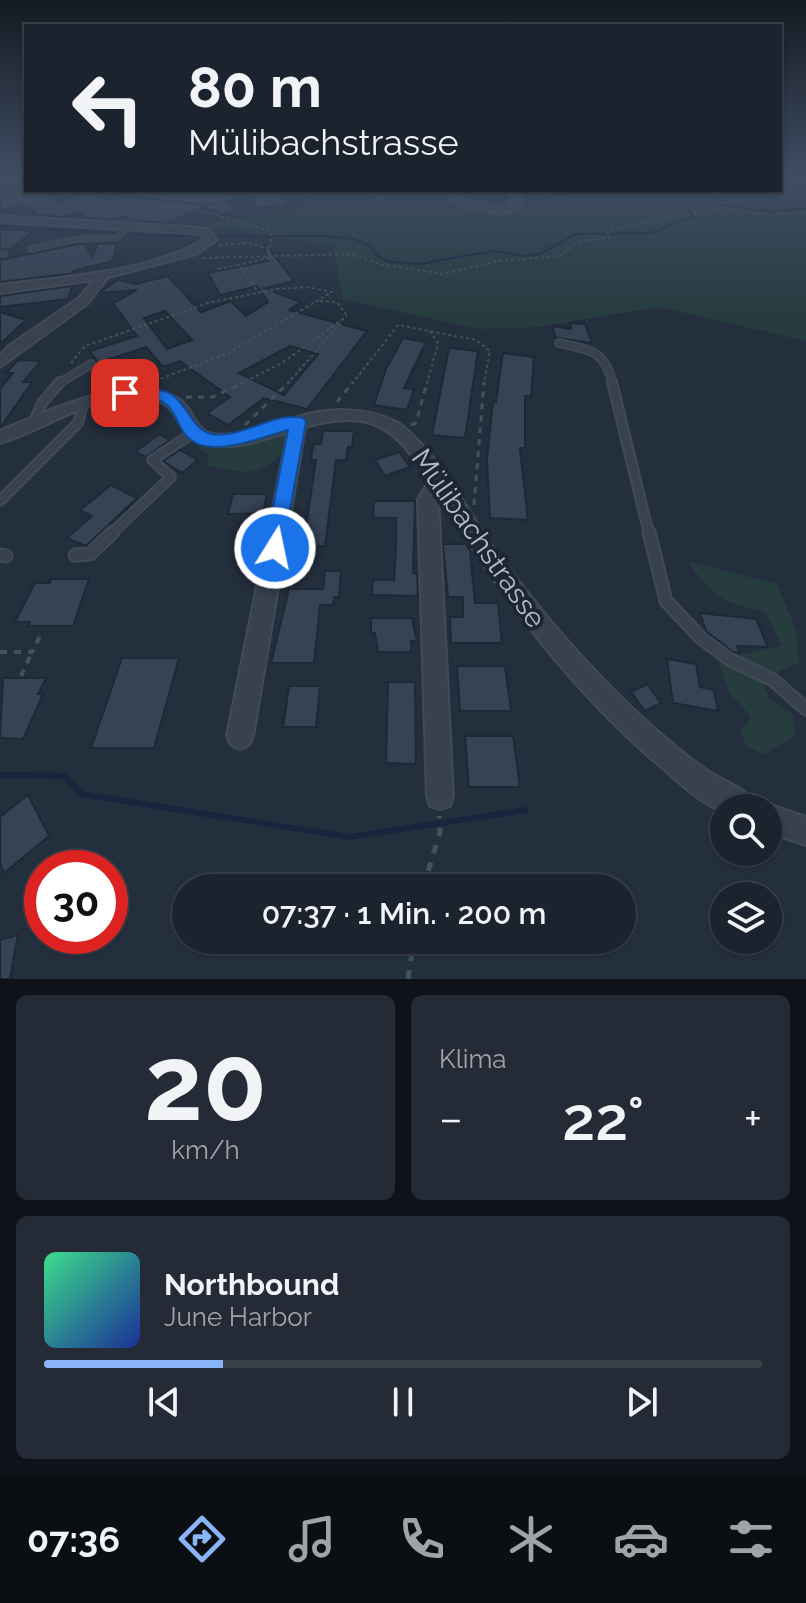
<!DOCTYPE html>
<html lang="de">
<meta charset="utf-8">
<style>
:root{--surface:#1b232e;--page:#242b36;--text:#f1f3f6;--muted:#a0a4aa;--line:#39404a;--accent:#8ab4f8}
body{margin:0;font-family:Raleway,sans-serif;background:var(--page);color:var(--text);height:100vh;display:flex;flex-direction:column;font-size:30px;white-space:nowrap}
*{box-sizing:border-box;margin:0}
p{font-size:26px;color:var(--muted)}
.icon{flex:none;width:44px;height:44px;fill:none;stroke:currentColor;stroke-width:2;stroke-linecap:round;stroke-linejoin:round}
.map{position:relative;height:979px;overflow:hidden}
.side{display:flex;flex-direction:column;gap:16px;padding:16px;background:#0f1319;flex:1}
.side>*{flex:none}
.hud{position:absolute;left:24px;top:24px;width:758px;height:168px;border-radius:0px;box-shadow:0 2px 6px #0004,0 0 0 2px var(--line);background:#1b232e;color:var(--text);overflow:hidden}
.fabs{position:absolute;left:710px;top:794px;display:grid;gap:16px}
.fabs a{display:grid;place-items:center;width:72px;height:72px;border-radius:50%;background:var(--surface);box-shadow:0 2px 6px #0004,0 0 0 2px var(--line);font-size:40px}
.speed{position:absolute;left:24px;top:850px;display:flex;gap:16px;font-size:40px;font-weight:700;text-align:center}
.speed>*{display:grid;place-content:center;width:104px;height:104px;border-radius:50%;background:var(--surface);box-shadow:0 2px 6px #0004,0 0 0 2px var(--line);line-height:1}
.speed .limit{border:12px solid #d22;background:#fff;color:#111}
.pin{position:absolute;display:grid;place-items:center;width:68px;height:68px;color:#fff;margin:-34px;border-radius:16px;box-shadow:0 4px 12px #0006}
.me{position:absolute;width:88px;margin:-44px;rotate:10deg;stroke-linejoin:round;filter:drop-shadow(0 0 6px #0008)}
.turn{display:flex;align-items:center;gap:28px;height:168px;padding:0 32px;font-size:36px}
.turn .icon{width:104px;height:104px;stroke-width:2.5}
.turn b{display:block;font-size:56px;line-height:68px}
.big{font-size:60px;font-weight:600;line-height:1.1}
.side .tile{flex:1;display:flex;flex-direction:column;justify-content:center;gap:12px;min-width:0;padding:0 28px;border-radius:12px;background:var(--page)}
.side .dial{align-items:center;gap:0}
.dial b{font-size:104px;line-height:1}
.song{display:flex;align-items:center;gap:24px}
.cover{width:96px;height:96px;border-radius:12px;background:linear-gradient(135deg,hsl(150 70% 55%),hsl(230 70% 35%))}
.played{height:8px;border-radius:4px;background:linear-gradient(90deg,var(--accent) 25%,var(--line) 25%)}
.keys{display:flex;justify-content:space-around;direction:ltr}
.heat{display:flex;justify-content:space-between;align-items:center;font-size:44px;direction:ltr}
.side .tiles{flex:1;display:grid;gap:16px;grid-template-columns:1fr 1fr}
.tile:last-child{grid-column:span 2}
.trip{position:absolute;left:172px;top:874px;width:464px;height:80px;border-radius:40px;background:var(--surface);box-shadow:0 2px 6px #0004,0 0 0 2px var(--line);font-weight:600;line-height:80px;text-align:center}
.tab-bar{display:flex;height:128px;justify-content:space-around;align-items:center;background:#0b0e12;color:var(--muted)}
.tab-bar .icon{width:56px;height:56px}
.tab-bar .active{color:var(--accent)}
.tab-bar b{font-size:36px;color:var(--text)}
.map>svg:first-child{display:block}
.green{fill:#263c3f}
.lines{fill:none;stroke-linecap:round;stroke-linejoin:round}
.stream-far1{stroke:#17263c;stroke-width:2}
.stream{stroke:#17263c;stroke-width:6}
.building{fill:#364354;stroke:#1f2835;stroke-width:2;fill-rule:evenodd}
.lane-far3-casing{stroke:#414a57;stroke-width:7}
.lane-far2-casing{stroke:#414a57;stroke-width:10}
.lane-far1-casing{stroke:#414a57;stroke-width:12}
.lane-casing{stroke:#414a57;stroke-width:15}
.street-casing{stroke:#414a57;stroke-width:4}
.path-far3{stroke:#3f5557;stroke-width:2;stroke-dasharray:3 3;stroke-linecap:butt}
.path-far2{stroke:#3f5557;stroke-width:3;stroke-dasharray:6 6;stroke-linecap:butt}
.path-far1{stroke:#3f5557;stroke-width:4;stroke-dasharray:7 7;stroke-linecap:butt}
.path{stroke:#3f5557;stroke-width:5;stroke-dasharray:9 9;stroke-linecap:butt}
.lane-far3{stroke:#38414e;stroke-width:5}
.lane-far2{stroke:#38414e;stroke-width:7}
.lane-far1{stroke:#38414e;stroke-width:8}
.lane{stroke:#38414e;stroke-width:11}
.street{fill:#38414e;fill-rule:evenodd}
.route{fill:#1a73e8;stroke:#114b97;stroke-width:2}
.labels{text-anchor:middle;stroke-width:8;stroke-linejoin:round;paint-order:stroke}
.street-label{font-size:28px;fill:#b4bcc9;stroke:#1d2633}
</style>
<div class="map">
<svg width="806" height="979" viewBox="0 0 806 979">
<rect width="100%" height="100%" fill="#242f3e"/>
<!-- green -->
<path class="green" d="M780 177H806V341L659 307 538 327 477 329 343 299 333 246 197 224 367 199 497 211 587 190H780Z
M294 423 296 439C262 475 256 477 207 465L208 455 198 447 206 440H225Z
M688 561 777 584 796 630 799 663 761 679 770 699 792 714 796 736 764 754 746 747 741 732 751 717 729 692 719 663 723 658 782 646 766 612C723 602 713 599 688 561Z"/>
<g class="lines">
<!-- stream-far1 -->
<path class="stream-far1" d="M713 201 717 190
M0 226 167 236H323L354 239 371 246 377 256 390 262 420 264 492 251 524 256 540 254 575 234 650 233 693 217 686 205 694 201 773 212 806 208"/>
<!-- stream -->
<path class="stream" d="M0 775 65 776 81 794 349 837 526 810"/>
</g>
<!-- building -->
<path class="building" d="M22 177 26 190 48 193 58 202 88 192 108 200 115 195 207 205 228 200 235 212 219 214 216 210 203 208 166 223 135 221 124 216 113 220 87 218 76 212 62 217 40 215 22 205 0 211V179Z
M251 190H280L286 205 256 208Z
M0 229 34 231 9 250 0 248Z
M263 241 294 281 264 288 301 302 289 310 367 331 307 409 264 398 228 425 207 413 230 397 180 361 163 367 146 347 98 363 90 351 137 336 113 303 137 290 99 293 118 280 136 284 168 276 201 312 231 301 246 316 268 302 257 286 220 295 208 273 268 261ZM165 311 192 340 167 349 144 318ZM290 346 318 354 284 395 239 373Z
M117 243 113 261 73 271 76 273 0 282V260L79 244H85L92 257 98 244Z
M72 286 68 299 0 307V296Z
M0 312 26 320 0 344Z
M570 323 585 324 592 343 556 338 552 326 571 329Z
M403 338 426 342 404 388 414 389 407 410 374 405 386 369Z
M449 348 478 351 465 438 432 435Z
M503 353 534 357 531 397 525 396V448H520L528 520 490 518 487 459 493 402H496Z
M18 360 41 361 23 382H32L0 428V389L13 373H6Z
M323 431H354L352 447H348L346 460H336L325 546H303L316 460H311L313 444H321Z
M159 434 170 440 146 457 135 452Z
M180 450 198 460 182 473 163 461Z
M399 452 410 467 385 476 375 460Z
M111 485 137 498 86 546 67 538 92 516 80 510Z
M233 494H267L263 513 228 514Z
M374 501H415L413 573 417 574 418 596 372 595 373 580H394L396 549V518H373Z
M443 544H466L470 551 475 603H498L502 643H451L450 617H463V597H448Z
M325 571H341L339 597H334L333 605H320L314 663H271L289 589H323Z
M51 579H89L73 626H28L30 622H15L35 583H50Z
M700 613 756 619 768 647 737 646 740 652H733L706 631Z
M371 618H412L417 641H411V652H378L375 633H371Z
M122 658H179L154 748H91Z
M667 659 696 664 700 687 714 690 718 711 673 703Z
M457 666H505L511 711H460Z
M3 678H46L38 694H43L23 739 0 738Z
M388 682H415L416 764 386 763Z
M647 684 661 703 645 711 631 692Z
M289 686H320L316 727H283Z
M465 736H513L520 787H469Z
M28 795 49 836 4 873 0 863V817Z
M18 935 10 979H0V940Z"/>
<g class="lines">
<defs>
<path id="lane-far3" d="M31 249 78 239 116 238 128 227
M0 254H5"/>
<path id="lane-far2" d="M559 343C591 351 604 349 613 384
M58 384 91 364"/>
<path id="lane-far1" d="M612 382 649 534
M33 424 42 403 60 382
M0 501 78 423 83 404
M111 534 171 477 152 460 193 433"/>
<path id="lane" d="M649 532 666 601 702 639 729 659 773 680 806 709
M0 555 6 556
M75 555 90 554 113 532"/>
<path id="street" d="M103 190 207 196 234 190 229 197 207 202Z
M374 190H384L386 196 378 198Z
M449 190H459L460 197 465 200 498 207 511 206V190H521V208C504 217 467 211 451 199Z
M0 216 190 227 210 230 216 240 196 254 108 277 87 304 0 367V355L9 346 79 298 94 280 0 293V285C61 277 153 272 205 239L202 235 190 233 0 222Z
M134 388C150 389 166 391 180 400 193 409 196 431 212 434 240 438 270 425 294 418 326 408 363 406 394 421 429 438 472 519 497 553 525 590 554 627 586 661 622 700 662 738 706 770 722 781 751 790 759 808 748 808 724 811 720 810 701 803 681 784 666 771 573 694 502 597 438 496L453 796 450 806 440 809 430 806 427 796 418 499 429 481C395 426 371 409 305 427L253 736 249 745 240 749 231 745 227 736 288 432C262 440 224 454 197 441 172 430 184 397 135 397 86 397 45 430 0 443V431C44 412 86 393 134 388Z
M768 804 806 817V845L768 832V808H759Z"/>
</defs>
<!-- lane-far3 casing -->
<use href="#lane-far3" class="lane-far3-casing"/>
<!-- lane-far2 casing -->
<use href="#lane-far2" class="lane-far2-casing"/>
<!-- lane-far1 casing -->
<use href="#lane-far1" class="lane-far1-casing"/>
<!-- lane casing -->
<use href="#lane" class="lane-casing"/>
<!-- street casing -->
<use href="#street" class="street-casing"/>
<!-- path-far3 -->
<path class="path-far3" d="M301 190 302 194 311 193
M204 211 272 232 268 258 239 265
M219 245 248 243 270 249
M203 258 352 254 380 264 442 274 498 261 559 256 579 241 609 238 607 232 617 228 721 208 760 214 806 213
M218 269 239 265 258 292
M320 301 337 302 347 316
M71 363 85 346 208 303 277 289 307 287 332 292 229 353 157 380
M240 384 282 363 347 316
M287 384 341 323
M352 384 398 325 476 340 490 351 484 384
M427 384 438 343 429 330"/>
<!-- path-far2 -->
<path class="path-far2" d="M186 397H213L244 382
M337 402 353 382
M245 425 289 382
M411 425 416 423 427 382
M474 505 484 382"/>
<!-- path-far1 -->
<path class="path-far1" d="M0 652H32L41 634
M21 676 32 652"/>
<!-- path -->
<path class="path" d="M423 888 440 832 439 816
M408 979 414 940"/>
<!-- lane-far3 -->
<use href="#lane-far3" class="lane-far3"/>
<!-- lane-far2 -->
<use href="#lane-far2" class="lane-far2"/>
<!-- lane-far1 -->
<use href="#lane-far1" class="lane-far1"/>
<!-- lane -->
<use href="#lane" class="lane"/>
<!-- street -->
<use href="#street" class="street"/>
</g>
<!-- sky -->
<linearGradient id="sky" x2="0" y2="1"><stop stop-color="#141a22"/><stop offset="0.56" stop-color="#3f4d63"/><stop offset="1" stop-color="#3f4d63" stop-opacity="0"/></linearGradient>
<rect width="806" height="314" fill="url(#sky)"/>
<!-- route -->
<path class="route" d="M125 388C138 389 157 387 169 393 187 402 192 431 212 434 242 439 275 411 303 418L306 422 282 553 275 556 265 548 288 430C261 437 206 462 185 434 176 422 174 405 158 400 146 396 132 399 120 397L118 393Z"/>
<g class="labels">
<!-- street labels -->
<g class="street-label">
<text transform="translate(479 538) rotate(55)" y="10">Mülibachstrasse</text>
</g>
</g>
</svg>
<div class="fabs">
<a><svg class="icon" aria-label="search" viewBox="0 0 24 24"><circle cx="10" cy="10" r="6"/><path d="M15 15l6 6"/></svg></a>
<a><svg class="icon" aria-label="layers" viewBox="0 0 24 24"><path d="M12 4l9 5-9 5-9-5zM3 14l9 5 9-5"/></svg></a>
</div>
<div class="speed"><div class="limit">30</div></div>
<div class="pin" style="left:125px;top:393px;background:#d93025"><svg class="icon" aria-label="arrive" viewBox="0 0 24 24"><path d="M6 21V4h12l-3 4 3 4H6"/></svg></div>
<svg class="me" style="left:275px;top:548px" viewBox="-20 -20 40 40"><circle r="17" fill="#1a73e8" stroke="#fff" stroke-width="3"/><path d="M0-11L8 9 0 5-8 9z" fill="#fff"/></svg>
<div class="trip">07:37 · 1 Min. · 200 m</div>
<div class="hud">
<div class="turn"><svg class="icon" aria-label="left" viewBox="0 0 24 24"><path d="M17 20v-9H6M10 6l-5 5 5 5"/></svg><div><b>80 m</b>Mülibachstrasse</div></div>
</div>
</div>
<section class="side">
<div class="tiles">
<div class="tile dial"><b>20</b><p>km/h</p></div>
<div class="tile"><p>Klima</p>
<div class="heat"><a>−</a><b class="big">22°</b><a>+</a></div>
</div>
<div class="tile">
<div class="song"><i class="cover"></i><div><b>Northbound</b><p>June Harbor</p></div></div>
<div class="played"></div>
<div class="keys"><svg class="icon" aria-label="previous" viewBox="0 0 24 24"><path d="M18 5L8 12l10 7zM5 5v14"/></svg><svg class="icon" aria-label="pause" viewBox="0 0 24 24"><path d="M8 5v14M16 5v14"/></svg><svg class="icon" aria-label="next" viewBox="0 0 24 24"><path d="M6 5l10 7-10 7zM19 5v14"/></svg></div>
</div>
</div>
</section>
<nav class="tab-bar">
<b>07:36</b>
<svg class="icon active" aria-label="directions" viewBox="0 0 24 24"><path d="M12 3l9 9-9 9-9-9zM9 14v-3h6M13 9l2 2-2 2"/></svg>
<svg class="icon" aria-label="music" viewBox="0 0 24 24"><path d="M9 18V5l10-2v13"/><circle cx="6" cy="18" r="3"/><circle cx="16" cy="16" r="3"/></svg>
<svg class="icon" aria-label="phone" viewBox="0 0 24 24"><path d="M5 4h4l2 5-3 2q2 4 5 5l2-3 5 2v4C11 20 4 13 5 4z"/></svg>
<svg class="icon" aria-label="climate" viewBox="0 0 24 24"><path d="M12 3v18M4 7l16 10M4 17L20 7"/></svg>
<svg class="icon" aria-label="car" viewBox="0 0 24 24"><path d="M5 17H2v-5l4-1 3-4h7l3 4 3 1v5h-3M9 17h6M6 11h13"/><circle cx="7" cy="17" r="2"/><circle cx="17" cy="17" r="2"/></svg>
<svg class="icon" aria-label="filters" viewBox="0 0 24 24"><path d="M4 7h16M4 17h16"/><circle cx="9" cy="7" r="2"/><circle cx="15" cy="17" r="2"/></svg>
</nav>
